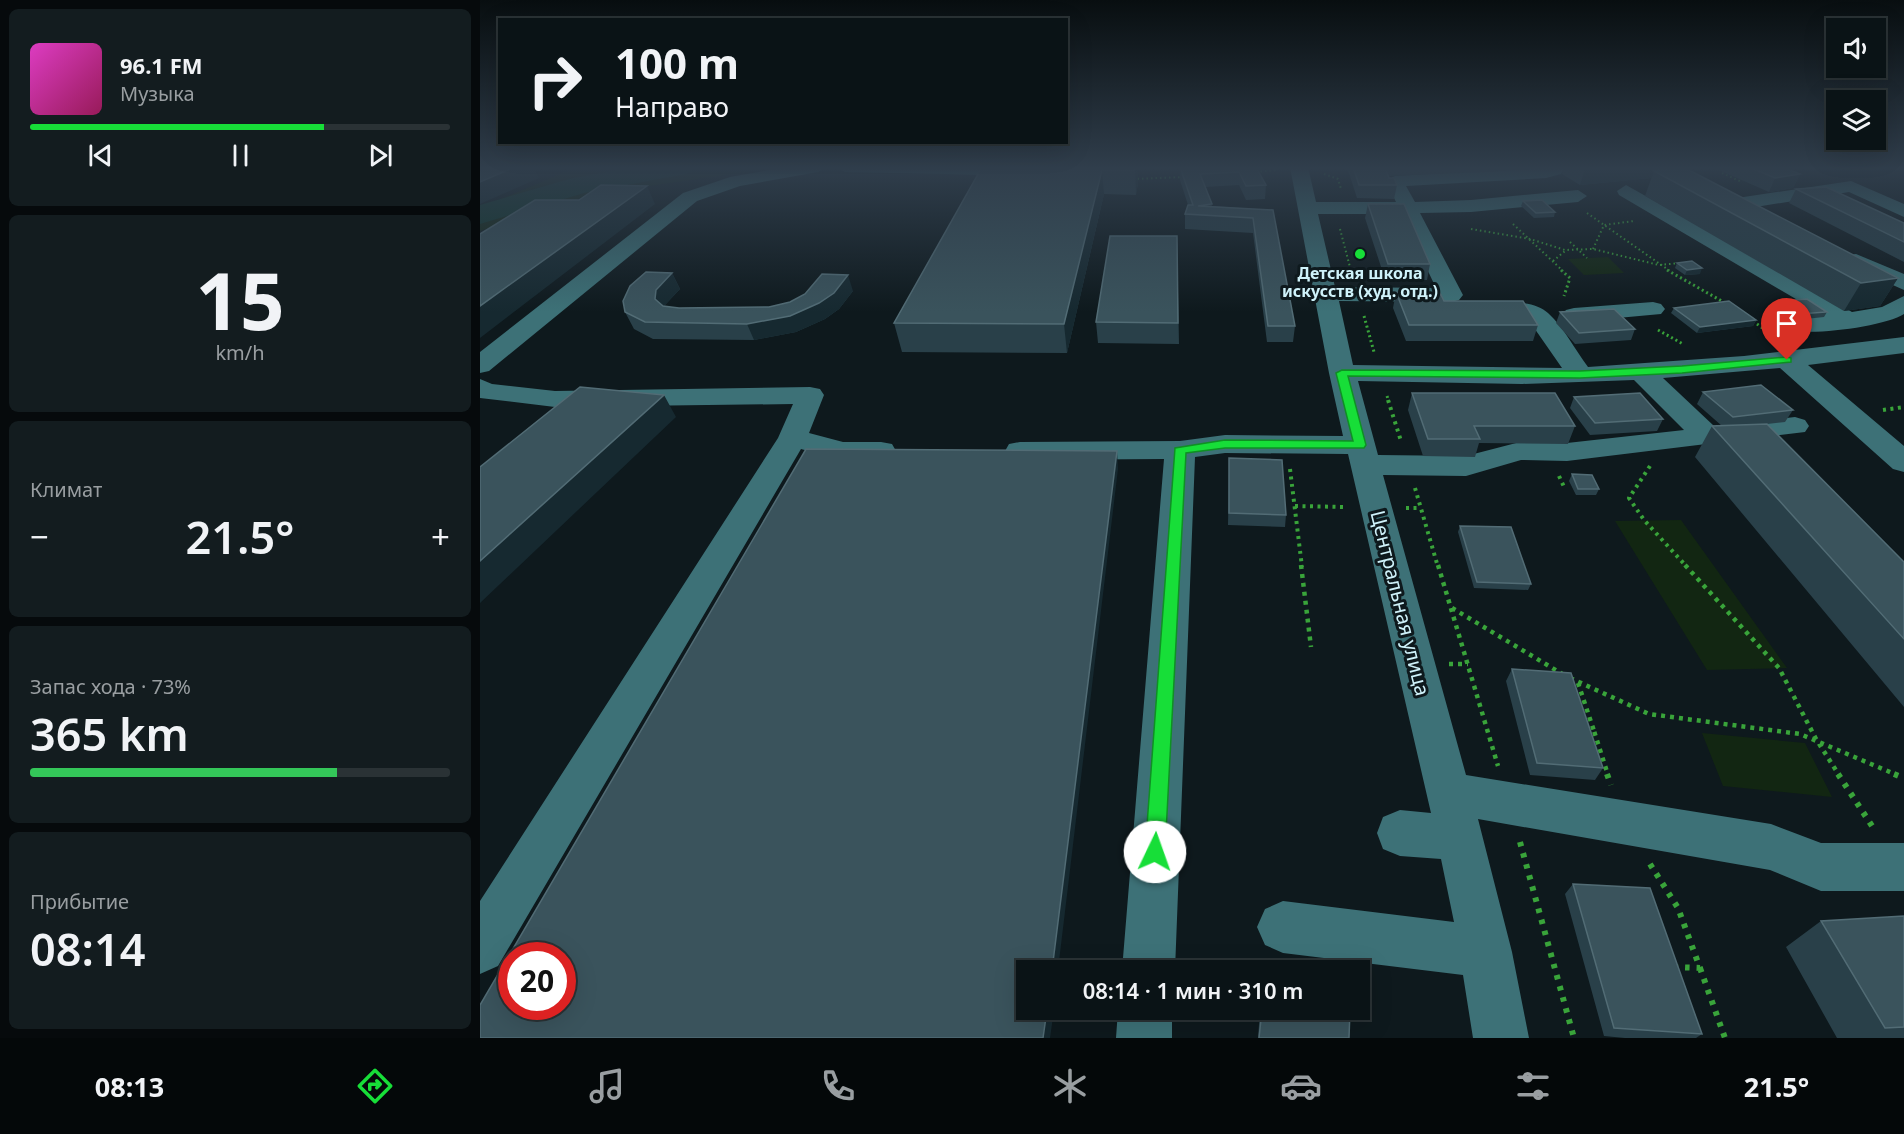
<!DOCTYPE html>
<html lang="ru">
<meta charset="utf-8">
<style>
:root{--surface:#0a1316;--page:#131c1f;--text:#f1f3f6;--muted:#999ea1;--line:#2a3235;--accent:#17de38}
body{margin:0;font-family:"Noto Sans",sans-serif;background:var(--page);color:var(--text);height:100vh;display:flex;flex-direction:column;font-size:22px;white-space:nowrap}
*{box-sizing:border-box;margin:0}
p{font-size:20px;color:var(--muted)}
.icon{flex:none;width:33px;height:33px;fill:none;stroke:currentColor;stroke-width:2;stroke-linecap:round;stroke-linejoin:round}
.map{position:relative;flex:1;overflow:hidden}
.sheet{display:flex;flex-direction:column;gap:9px;padding:9px;background:#060a0c;width:480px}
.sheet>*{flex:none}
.banner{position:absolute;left:18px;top:18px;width:570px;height:126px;border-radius:0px;box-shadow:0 6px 24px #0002,0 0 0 2px var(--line);background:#0a1316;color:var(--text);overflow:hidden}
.controls{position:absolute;left:1346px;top:18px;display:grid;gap:12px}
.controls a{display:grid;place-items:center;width:60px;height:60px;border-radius:0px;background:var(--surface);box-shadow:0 6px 24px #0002,0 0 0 2px var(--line);font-size:30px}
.speed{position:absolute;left:18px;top:942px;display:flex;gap:12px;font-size:30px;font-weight:700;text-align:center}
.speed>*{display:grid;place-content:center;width:78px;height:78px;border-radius:50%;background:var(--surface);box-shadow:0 6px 24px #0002,0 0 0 2px var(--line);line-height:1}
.speed .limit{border:9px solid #d22;background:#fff;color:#111}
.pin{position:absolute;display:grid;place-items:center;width:51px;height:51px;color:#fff;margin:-62px -26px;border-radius:50% 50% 50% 0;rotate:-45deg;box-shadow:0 0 6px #0007}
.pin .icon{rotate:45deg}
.me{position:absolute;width:66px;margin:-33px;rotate:3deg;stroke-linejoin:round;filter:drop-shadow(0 0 4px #0008)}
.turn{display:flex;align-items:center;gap:21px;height:126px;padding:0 18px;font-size:27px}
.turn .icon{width:78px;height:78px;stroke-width:2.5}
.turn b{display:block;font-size:42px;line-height:51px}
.big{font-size:45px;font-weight:600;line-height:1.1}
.sheet .widget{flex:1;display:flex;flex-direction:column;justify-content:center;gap:9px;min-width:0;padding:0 21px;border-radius:9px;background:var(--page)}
.sheet .dial{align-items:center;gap:0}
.dial b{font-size:78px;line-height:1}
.song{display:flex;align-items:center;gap:18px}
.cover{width:72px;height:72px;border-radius:9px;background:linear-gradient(135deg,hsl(310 70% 55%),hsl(330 70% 35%))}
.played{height:6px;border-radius:3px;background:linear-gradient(90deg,var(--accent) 70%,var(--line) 70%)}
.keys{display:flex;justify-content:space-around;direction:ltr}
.heat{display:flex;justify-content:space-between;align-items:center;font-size:33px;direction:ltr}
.charge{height:9px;border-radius:4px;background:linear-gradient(90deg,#34c759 73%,var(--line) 0)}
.trip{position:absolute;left:536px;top:960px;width:354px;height:60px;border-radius:0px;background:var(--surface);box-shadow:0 6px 24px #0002,0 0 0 2px var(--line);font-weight:600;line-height:60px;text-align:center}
.tabs{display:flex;height:96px;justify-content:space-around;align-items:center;background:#040809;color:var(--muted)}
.tabs .icon{width:42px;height:42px}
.tabs .selected{color:var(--accent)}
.tabs b{font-size:27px;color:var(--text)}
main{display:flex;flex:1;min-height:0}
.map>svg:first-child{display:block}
.green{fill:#122612}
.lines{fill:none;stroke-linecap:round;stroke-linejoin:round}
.river{fill:#0d362a;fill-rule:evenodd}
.path-far4{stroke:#39a43a;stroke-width:2;stroke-dasharray:1.5 3;stroke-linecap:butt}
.path-far3{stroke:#39a43a;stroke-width:3;stroke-dasharray:2 3;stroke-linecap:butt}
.path-far2{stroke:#39a43a;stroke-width:4;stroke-dasharray:3 4.5;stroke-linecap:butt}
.path-far1{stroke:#39a43a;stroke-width:4.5;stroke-dasharray:4 5;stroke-linecap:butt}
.path{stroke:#39a43a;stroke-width:6;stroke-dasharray:4.5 7;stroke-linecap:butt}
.minor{fill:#3d7177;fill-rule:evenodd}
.wall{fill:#294049}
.shaded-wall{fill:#162930}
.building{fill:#3a535c;stroke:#526c75;stroke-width:1.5;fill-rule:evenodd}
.route{fill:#17de38;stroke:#0f9024;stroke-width:1.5}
.poi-dot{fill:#17de38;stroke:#0e191d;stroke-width:2}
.labels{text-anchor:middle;stroke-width:6;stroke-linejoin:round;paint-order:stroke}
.far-poi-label{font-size:16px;font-weight:bold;fill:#cff2fa;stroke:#0e191d}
.street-label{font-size:20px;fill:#cff2fa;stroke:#0e191d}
</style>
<main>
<section class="sheet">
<div class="widget">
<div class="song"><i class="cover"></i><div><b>96.1 FM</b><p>Музыка</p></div></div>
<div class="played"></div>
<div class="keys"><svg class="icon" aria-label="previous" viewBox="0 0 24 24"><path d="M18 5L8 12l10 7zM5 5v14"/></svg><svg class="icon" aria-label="pause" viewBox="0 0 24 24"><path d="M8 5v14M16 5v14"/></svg><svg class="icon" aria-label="next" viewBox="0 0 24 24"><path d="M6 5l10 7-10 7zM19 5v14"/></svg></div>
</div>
<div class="widget dial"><b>15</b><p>km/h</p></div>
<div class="widget"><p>Климат</p>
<div class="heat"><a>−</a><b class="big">21.5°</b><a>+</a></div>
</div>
<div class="widget"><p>Запас хода · 73%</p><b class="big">365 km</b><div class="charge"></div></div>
<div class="widget"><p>Прибытие</p><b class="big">08:14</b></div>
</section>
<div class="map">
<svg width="1424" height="1038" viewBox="0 0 1424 1038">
<rect width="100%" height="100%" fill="#0e191d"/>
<!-- green -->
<path class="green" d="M97 167H283L273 171 113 194 0 231V208Z
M1128 257 1144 273 1104 275 1088 259Z
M1201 520 1307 668 1227 670 1135 521Z
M1222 733 1325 743 1352 797 1243 786Z"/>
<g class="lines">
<!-- river -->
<path class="river" d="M152 167H215L211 173 104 193 0 224V205L89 179Z"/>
<!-- path-far4 -->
<path class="path-far4" d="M776 172 796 170
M1242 173 1262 182
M844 174 858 179 861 189
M653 179 703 177
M1107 213 1190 271
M1033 224 1083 271
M860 229 871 271
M991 229 1050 239 1085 250 1113 249 1179 265 1200 263
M1090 242 1107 258
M1113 249 1124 225 1154 221
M1073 261 1085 251"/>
<!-- path-far3 -->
<path class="path-far3" d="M871 270 872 274
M1081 270 1090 278 1084 296
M1187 270 1247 304
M884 316 894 352
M1273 321 1296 338
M1178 330 1203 344
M907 396 909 402"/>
<!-- path-far2 -->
<path class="path-far2" d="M908 400 921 441
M1403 410 1424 407
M1170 466 1149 498 1164 520 1207 567
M810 469 822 567
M1079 476 1085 489
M935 488 958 567
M815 506 865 507
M926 508H941"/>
<!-- path-far1 -->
<path class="path-far1" d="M821 565 831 647
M958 565 1018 766
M1205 565 1299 668 1336 739 1359 775
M972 608 1084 675
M969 664H988
M1090 678 1169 714 1320 734 1417 775
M1098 683 1114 731
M1106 730 1114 731 1128 775"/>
<!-- path -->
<path class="path" d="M1127 774 1131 785
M1358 774 1394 829
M1414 774 1424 778
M1040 842 1094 1038
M1170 864 1198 908 1220 968 1195 967
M1220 968 1245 1038"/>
<!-- minor -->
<path class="minor" d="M306 167H347L338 172 260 186 217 201 9 371 0 373V352L203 193 250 177Z
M356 167H521L523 170 514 175 365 172Z
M810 167H828L836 202H916L906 181 915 176 1066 167H1085L1081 174 1066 178 926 186 935 202 991 200 1098 190 1107 196 1098 202 991 212 940 213 983 295 979 300 971 302 859 301 873 365 1082 368 1050 322 1040 318 1000 316 996 311 1000 306C1018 301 1054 299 1068 313 1084 327 1095 350 1108 367L1264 356 1424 337V353L1328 365 1424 446V472L1413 469 1300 368 1183 378 1234 426 1315 417 1325 420 1329 426 1325 432 1087 461 1041 460 986 476 903 475 986 775 1291 824 1341 843H1424V891H1341L1290 870 998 819 1032 952 1049 1038H993L983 975 803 953 785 945 777 927 785 909 803 901 974 922 961 859 920 856 903 849 897 833 903 817 920 810 951 813 868 454 745 453 715 457 695 970H642L684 459 540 460 529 458 525 451 529 444 540 442 700 441 745 435 863 436 849 373ZM838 214H921L956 288 855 287ZM1154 380 1204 430 1087 443 1040 442 986 456 898 455 878 381 1042 384Z
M1170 167H1193L1232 185 1235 189 1232 193H1220Z
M1371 181 1424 204V217L1369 192 1257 210 1247 204 1257 198Z
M1146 185 1372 312 1402 307 1424 296V314C1406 326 1333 336 1311 330L1308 325 1311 320 1343 315 1139 195 1137 191Z
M1376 254 1424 274V290L1368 265 1365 260 1368 255Z
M1173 302 1181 304 1185 309 1181 314 1094 322 1086 320 1082 315 1086 310 1094 308Z
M0 379 12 384 75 391 330 387 340 389 344 395 329 433 363 442H401L412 444 416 451 412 458C381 465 351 457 321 449L18 966 0 974V901L298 438 313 404 75 407 0 398Z
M638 1010H692V1038H636Z"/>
</g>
<!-- wall -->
<path class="wall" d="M502 167H657L658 183 656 195 624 194 587 353 422 352 414 323Z
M700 167H776L786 185 785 199 766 200 759 185 725 187 732 206 793 210 815 326 813 342H787L773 233 705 229V214L708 205 700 180Z
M867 167H1068V168L1008 172 908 176 917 185 914 199 877 198Z
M1085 167H1175L1171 178 1100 185 1082 174Z
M1232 167H1303L1320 174 1313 188 1289 192Z
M1174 171 1418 278 1400 306 1364 311 1165 196Z
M1316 189 1424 223V262L1309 203Z
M1043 201 1075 212 1074 217 1054 218 1041 206Z
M888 204 950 264 947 280 905 279 885 218Z
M697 236 699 344 618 343 616 322Z
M1197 263 1220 274 1205 275 1195 268Z
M192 273 200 289 184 306 199 308 289 307 373 291 359 309 345 319 316 332 274 340 173 339 154 329 145 312Z
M916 292 964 301 1058 325 1053 341H926L913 308Z
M1300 301 1347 312 1344 317 1316 320 1297 307Z
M1194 308 1276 320 1273 326 1217 333 1191 313Z
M1080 312 1155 329 1151 340 1095 344 1076 323Z
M1223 392 1313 410 1305 422 1287 424 1424 562V707L1215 457 1232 426H1242L1217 404Z
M932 393 1095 426 1088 444 999 443 995 457 943 456 928 410Z
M1094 397 1183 419 1177 431 1110 435 1090 408Z
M749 470 806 515 805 527 748 525Z
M1092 474 1119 489 1116 495H1096L1089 481Z
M980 526 1051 584 1048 590 994 588 978 532Z
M1032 669 1123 768 1115 780 1050 775 1026 681Z
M1093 884 1222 1034 1216 1038H1145L1124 1036 1085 894Z
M1424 916V1038H1357L1306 947 1341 921Z
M780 1010H870L869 1038H778Z"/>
<!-- shaded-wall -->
<path class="shaded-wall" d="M35 167H53L59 178 0 204V182Z
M655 167H657L658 183 656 195Z
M1111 167H1175L1171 178 1100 185 1105 168Z
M622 170 624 194 587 353 584 324Z
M1320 174 1313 188 1289 192 1295 178Z
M167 186 175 204 0 338V306Z
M1222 268 1220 274 1205 275 1207 270Z
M192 273 200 289 184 306 175 299 176 290Z
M368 275 373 291 359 309 345 319 316 332 274 340 267 324Z
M1418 278 1400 306 1364 311 1381 283Z
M1276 320 1273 326 1217 333 1220 327Z
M184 395 196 417 0 603V561Z
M637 451 638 469 578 970H572Z
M567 1010H574L570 1038H563Z"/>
<!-- building -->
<path class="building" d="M0 167H35L0 182Z
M502 167H655L654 170H622L584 324 414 323Z
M700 167H776L786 185 766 186 759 172 720 174 732 204 718 206 793 210 815 326H788L773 218 705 214 708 205H713Z
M873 167H905L909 178H914L917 185H879Z
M1269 167H1303L1320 174 1295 178Z
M1205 168 1418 278 1381 283 1174 171Z
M121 185 167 186 0 306V234L55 200H99Z
M1346 187 1424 223V242L1316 189Z
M1062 200 1075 212 1056 213 1043 201Z
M888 204H924L950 264H908Z
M630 236H697L698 323 616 322Z
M1212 261 1222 268 1207 270 1197 263Z
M166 272 192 273 176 290 175 299 183 306 199 308 289 307 310 302 325 294 342 274 368 275 354 293 339 303 310 316 267 324 165 322 145 312 143 301 150 286Z
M916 292 960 293 964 301H1043L1058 325H929Z
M1327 299 1347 312 1319 314 1300 301Z
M1249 301 1276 320 1220 327 1194 308Z
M1134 309 1155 329 1099 333 1080 312Z
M1281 385 1313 410 1253 417 1223 392Z
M100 387 184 395 0 561V467Z
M932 393H1075L1095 426H994L1000 439H948Z
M1160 393 1183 419 1115 423 1094 397Z
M1287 424 1424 562V639L1232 426Z
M326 449 637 451 572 970H546V1010H567L563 1038H0V1005ZM32 956H82V1006H32Z
M749 458 802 460 806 515 749 513Z
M1092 474 1112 475 1119 489H1098Z
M980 526 1031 527 1051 584 997 582Z
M1032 669 1091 673 1123 768 1057 763Z
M1093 884 1170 888 1222 1034 1134 1028Z
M1424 916V1027L1405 1028 1341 921Z
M786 959 852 970H785Z
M782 1010H870L869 1038H779Z"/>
<!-- sky -->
<linearGradient id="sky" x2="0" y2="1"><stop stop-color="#080e10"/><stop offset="0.54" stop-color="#303e4c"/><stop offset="1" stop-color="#303e4c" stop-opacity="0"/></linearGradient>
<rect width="1424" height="312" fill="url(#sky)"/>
<!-- route -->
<path class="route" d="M1307 357 1311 358V362L1202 373 1100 378 868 376 886 445 884 448H745L706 453 685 852 682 859 675 862 668 859 665 852 695 448 745 440 873 441 856 373 862 370 1100 371 1202 366Z"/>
<!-- markers -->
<circle class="poi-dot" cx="880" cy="254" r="6"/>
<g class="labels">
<!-- far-poi labels -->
<g class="far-poi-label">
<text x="880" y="279">Детская школа<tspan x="880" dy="18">искусств (худ. отд.)</tspan></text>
</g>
<!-- street labels -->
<g class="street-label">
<text transform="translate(920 603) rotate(76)" y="7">Центральная улица</text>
</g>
</g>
</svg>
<div class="controls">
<a><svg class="icon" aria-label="sound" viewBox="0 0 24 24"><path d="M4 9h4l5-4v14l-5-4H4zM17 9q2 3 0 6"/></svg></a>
<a><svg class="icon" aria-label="layers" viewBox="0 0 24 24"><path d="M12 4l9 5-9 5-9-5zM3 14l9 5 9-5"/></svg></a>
</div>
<div class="speed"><div class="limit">20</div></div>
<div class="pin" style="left:1307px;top:360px;background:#d93025"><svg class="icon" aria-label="arrive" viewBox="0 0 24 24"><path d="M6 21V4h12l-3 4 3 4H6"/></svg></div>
<svg class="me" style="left:675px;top:852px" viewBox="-20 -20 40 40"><circle r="19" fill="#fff"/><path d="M0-13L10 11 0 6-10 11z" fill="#17de38"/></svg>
<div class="trip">08:14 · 1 мин · 310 m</div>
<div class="banner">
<div class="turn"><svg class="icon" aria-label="right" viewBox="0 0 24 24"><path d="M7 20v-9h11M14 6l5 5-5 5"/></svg><div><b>100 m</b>Направо</div></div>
</div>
</div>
</main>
<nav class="tabs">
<b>08:13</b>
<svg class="icon selected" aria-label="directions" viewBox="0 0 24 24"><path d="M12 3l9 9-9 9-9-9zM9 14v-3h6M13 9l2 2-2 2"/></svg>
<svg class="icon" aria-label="music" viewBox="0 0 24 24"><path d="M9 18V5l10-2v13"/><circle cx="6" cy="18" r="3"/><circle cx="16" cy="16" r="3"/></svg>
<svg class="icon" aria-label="phone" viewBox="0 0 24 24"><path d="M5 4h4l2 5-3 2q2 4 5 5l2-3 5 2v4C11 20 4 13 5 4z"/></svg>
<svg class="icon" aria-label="climate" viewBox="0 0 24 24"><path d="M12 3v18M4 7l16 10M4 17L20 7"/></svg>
<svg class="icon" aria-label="car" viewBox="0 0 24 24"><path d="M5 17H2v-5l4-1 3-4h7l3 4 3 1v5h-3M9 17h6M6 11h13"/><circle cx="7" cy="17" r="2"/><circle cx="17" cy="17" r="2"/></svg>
<svg class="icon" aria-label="filters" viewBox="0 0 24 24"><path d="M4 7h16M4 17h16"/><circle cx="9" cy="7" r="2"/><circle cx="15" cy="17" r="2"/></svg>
<b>21.5°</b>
</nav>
